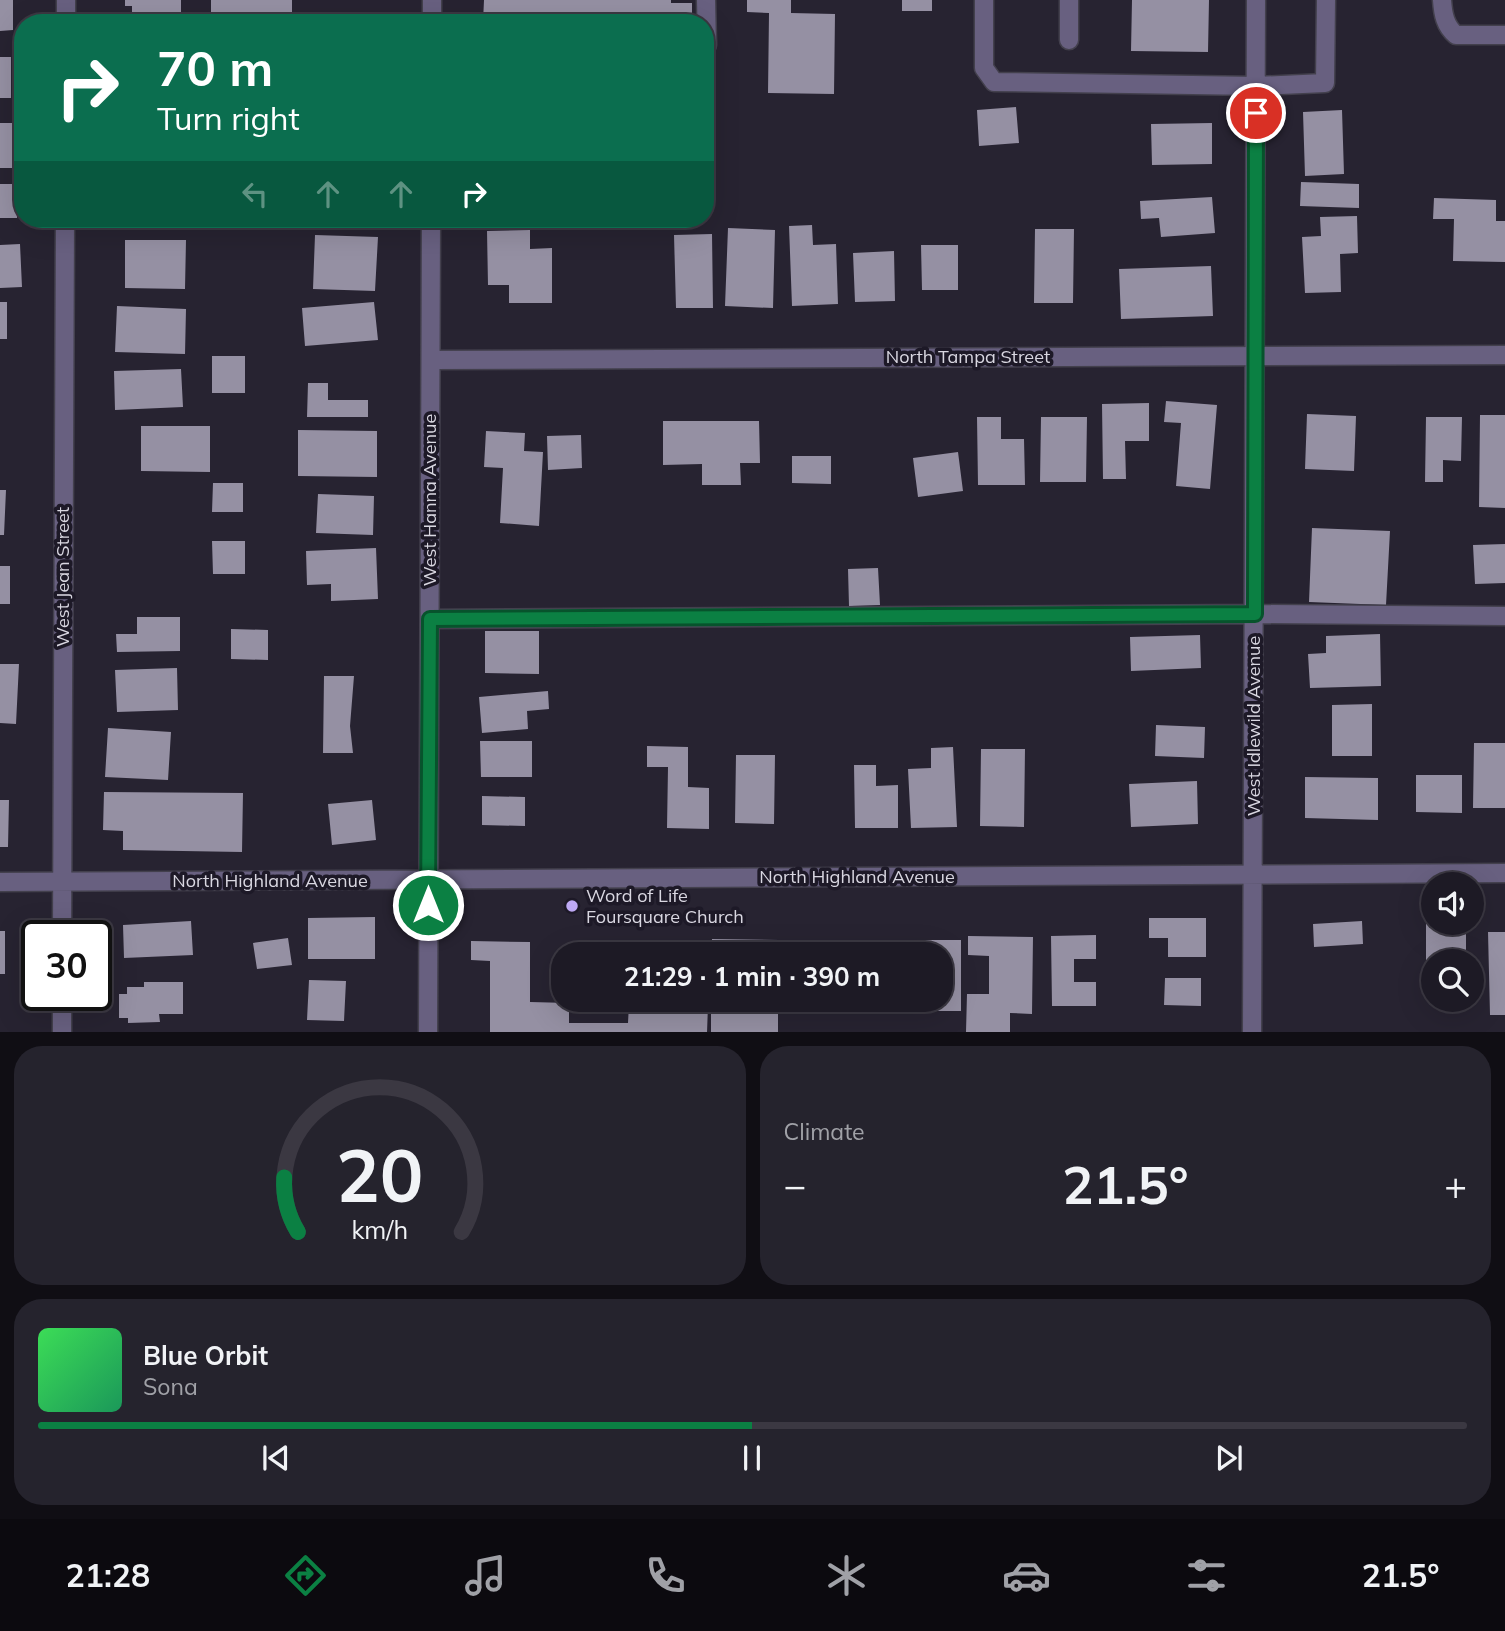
<!DOCTYPE html>
<meta charset="utf-8">
<style>
:root{--surface:#1d1a25;--page:#25232d;--text:#f1f3f6;--muted:#a0a1a7;--line:#3b3842;--accent:#0b8043}
body{margin:0;font-family:Mulish,sans-serif;background:var(--page);color:var(--text);height:100vh;display:flex;flex-direction:column;font-size:26px;white-space:nowrap}
*{box-sizing:border-box;margin:0}
p{font-size:23px;color:var(--muted)}
.icon{flex:none;width:38px;height:38px;fill:none;stroke:currentColor;stroke-width:2;stroke-linecap:round;stroke-linejoin:round}
.map{position:relative;height:1032px;overflow:hidden}
.drawer{display:flex;flex-direction:column;gap:14px;padding:14px;background:#100e14;flex:1}
.drawer>*{flex:none}
.guide{position:absolute;left:14px;top:14px;width:700px;height:214px;border-radius:28px;box-shadow:0 7px 28px #0002,0 0 0 2px var(--line);background:#0b6e4f;color:#fff;overflow:hidden}
.fabs{position:absolute;left:1421px;top:872px;display:grid;gap:14px}
.fabs a{display:grid;place-items:center;width:63px;height:63px;border-radius:50%;background:var(--surface);box-shadow:0 7px 28px #0002,0 0 0 2px var(--line);font-size:35px}
.speed{position:absolute;left:21px;top:920px;display:flex;gap:14px;font-size:35px;font-weight:700;text-align:center}
.speed>*{display:grid;place-content:center;width:91px;height:91px;border-radius:50%;background:var(--surface);box-shadow:0 7px 28px #0002,0 0 0 2px var(--line);line-height:1}
.speed .limit{border:4px solid #111;border-radius:10px;background:#fff;color:#111}
.pin{position:absolute;display:grid;place-items:center;width:60px;height:60px;color:#fff;margin:-30px;border:4px solid #fff;border-radius:50%;box-shadow:0 2px 7px #0007}
.me{position:absolute;width:77px;margin:-38px;rotate:0deg;stroke-linejoin:round;filter:drop-shadow(0 0 5px #0008)}
.turn{display:flex;align-items:center;gap:24px;height:147px;padding:0 28px;font-size:32px}
.turn .icon{width:91px;height:91px;stroke-width:2.5}
.turn b{display:block;font-size:49px;line-height:60px}
.lanes{display:flex;align-items:center;height:66px;padding:0 28px;background:#0003;justify-content:center;gap:35px;direction:ltr}
.lanes .off{opacity:.35}
.big{font-size:52px;font-weight:700;line-height:1.1}
.drawer .card{flex:1;display:flex;flex-direction:column;justify-content:center;gap:10px;min-width:0;padding:0 24px;border-radius:28px;background:var(--page)}
.drawer .dial{align-items:center;gap:0}
.dial svg{height:182px;overflow:visible;fill:none;stroke:var(--line);stroke-width:7;stroke-linecap:round;text-anchor:middle}
.dial text{fill:var(--text);stroke:none}
.song{display:flex;align-items:center;gap:21px}
.cover{width:84px;height:84px;border-radius:10px;background:linear-gradient(135deg,hsl(130 70% 55%),hsl(150 70% 35%))}
.played{height:7px;border-radius:4px;background:linear-gradient(90deg,var(--accent) 50%,var(--line) 50%)}
.keys{display:flex;justify-content:space-around;direction:ltr}
.heat{display:flex;justify-content:space-between;align-items:center;font-size:38px;direction:ltr}
.drawer .tiles{flex:1;display:grid;gap:14px;grid-template-columns:1fr 1fr}
.card:last-child{grid-column:span 2}
.trip{position:absolute;left:551px;top:942px;width:402px;height:70px;border-radius:28px;background:var(--surface);box-shadow:0 7px 28px #0002,0 0 0 2px var(--line);font-weight:700;line-height:70px;text-align:center}
.tab-bar{display:flex;height:112px;justify-content:space-around;align-items:center;background:#0c0a0f;color:var(--muted)}
.tab-bar .icon{width:49px;height:49px}
.tab-bar .active{color:var(--accent)}
.tab-bar b{font-size:32px;color:var(--text)}
.map>svg:first-child{display:block}
.building{fill:#9590a3}
.lines{fill:none;stroke-linecap:round;stroke-linejoin:round}
.minor-casing{stroke:#43404d;stroke-width:21}
.minor{stroke:#686080;stroke-width:18}
.route-casing{stroke:#07532c;stroke-width:18}
.route{stroke:#0b8043;stroke-width:12}
.poi-dot{fill:#bea9f4;stroke:#1d1927;stroke-width:2.5}
.labels{text-anchor:middle;stroke-width:7;stroke-linejoin:round;paint-order:stroke}
.street-label{font-size:18px;fill:#d9d7e1;stroke:#1d1927}
.poi-label{font-size:18px;fill:#d9d7e1;stroke:#1d1927;text-anchor:start}
</style>
<div class="map">
<svg width="1505" height="1033" viewBox="0 0 1505 1033">
<rect width="100%" height="100%" fill="#272331"/>
<!-- building -->
<path class="building" d="M0 0H13V30L0 31Z
M125 0H181V21H158V23L132 21V6H125Z
M211 0H292V13H272V23H251V13L211 14Z
M484 0H671V3H692V23L483 22Z
M747 0H791V13L835 14 834 94 768 93 769 13 747 12Z
M902 0H932V11H902Z
M1132 0H1209L1208 52 1131 51Z
M0 57H11V98H0Z
M1016 107 1019 143 979 146 977 110Z
M1342 110 1344 174 1305 176 1303 112Z
M0 123H23V168H0Z
M1212 123V164L1152 165 1151 124Z
M1301 182 1359 184V208L1300 206Z
M0 184H17V218H0Z
M1212 197 1215 233 1161 237 1159 218 1141 219 1140 201Z
M1434 198 1496 200V221H1505V262L1453 261 1454 219H1433Z
M1357 216 1358 253 1340 254 1341 292 1305 293 1302 237 1321 236 1320 217Z
M322 219H376V222L322 223Z
M812 225 813 245 836 244 838 304 792 306 789 226Z
M728 228 775 230 773 308 725 306Z
M1035 229H1074L1073 303H1034Z
M530 230V249L552 248V303H509V285H488L487 231Z
M712 234 713 308H676L674 235Z
M315 235 378 237 375 291 313 289Z
M125 240H186L185 289 125 288Z
M20 244 22 287 0 288V245Z
M921 245H958V290H922Z
M894 251 895 301 855 302 853 253Z
M1211 266 1213 316 1121 319 1119 269Z
M0 302H7V339H0Z
M374 302 378 340 305 346 302 308Z
M117 306 186 309 185 354 115 352Z
M212 356H245V393H212Z
M181 369 183 407 115 410 114 371Z
M308 383H328V400H368V417H307Z
M1166 401 1217 405 1210 489 1176 486 1181 423 1164 422Z
M1149 403V441H1125L1126 479H1103L1102 404Z
M1307 414 1356 416 1354 471 1305 469Z
M1480 415H1505V508L1479 507Z
M977 417H1001V439H1024L1025 485H978Z
M1041 417H1087L1086 482H1040Z
M1426 417H1462L1461 461 1443 460V482H1425Z
M663 421H759L760 463H740L741 485H702V464L663 465Z
M141 426H210V472L141 471Z
M298 430 377 431V477L298 476Z
M486 431 525 433 524 451 543 452 539 526 500 523 503 468 484 467Z
M581 435 582 468 548 470 547 436Z
M958 452 963 491 918 497 913 458Z
M792 456H831V484L792 483Z
M213 483H243V512H212Z
M0 490H6L4 535H0Z
M318 494 374 496 373 535 316 533Z
M1312 528 1390 531 1386 605 1309 602Z
M212 541H245V574H213Z
M1505 544V583L1475 584 1473 545Z
M376 548 378 599 331 601V584L307 585 306 551Z
M0 566H10V604H0Z
M878 568 880 605 849 606 848 569Z
M137 617H180V651L117 652 116 634H137Z
M231 629 268 630V660L231 659Z
M485 631H539V674L485 673Z
M1380 634 1381 686 1310 688 1308 654 1326 653V636Z
M1200 635 1201 668 1131 671 1130 637Z
M0 664H19L16 724 0 723Z
M177 668 178 710 117 712 115 670Z
M324 676H354L350 726 353 753H323Z
M548 691 549 709 527 711 528 729 482 733 479 697Z
M1372 704V756H1332V705Z
M1156 725 1205 727 1204 758 1155 756Z
M108 728 171 732 168 780 105 777Z
M480 741H532V777H481Z
M1474 743H1505V808H1473Z
M647 746 688 747V787L709 788V829L667 828 668 767H647Z
M953 747 957 827 911 828 908 769 931 768V748Z
M981 749H1025L1024 827 980 826Z
M736 755H775L774 824 735 823Z
M854 765H876V786L898 785V828H855Z
M1416 775H1462V813L1416 812Z
M1305 777 1378 778V820L1305 818Z
M1197 781 1198 824 1131 827 1129 784Z
M104 792 243 793 242 852 123 850V831L103 830Z
M482 796 525 797V826L482 825Z
M0 800H9L8 847H0Z
M372 800 376 840 332 845 328 804Z
M375 917V959H308V918Z
M1149 918H1206V957H1168V938H1149Z
M191 921 193 955 124 958 123 925Z
M1362 921 1363 944 1314 947 1313 924Z
M1426 923H1466V961H1433V991H1426Z
M0 931H5V974H0Z
M1488 932H1505V1015H1490Z
M1096 935V959H1074V982H1096V1006H1052L1051 936Z
M968 936 1033 937 1032 1014 1010 1013V1032H966L967 994H989V956L968 955Z
M288 938 292 965 257 969 253 943Z
M712 939 779 940V954H712Z
M916 940H961V1011H917V999H942V954H916Z
M471 941 530 942V1002L569 1003V1023H628L629 1004 708 1005 707 1033H490V961L471 960Z
M1165 978H1201V1006L1164 1005Z
M309 980 346 981 344 1021 307 1020Z
M144 982H183V1014H159L160 1022 128 1023V1018H119V994H127V987H144Z
M711 999H778V1033H711Z"/>
<g class="lines">
<defs>
<path id="minor" d="M706 0 707 45
M984 0V68L994 82 1256 86 1325 83 1326 0
M1069 0V40
M1442 0C1443 14 1445 26 1456 35H1505
M66 23V0
M432 23V0
M431 360 1505 355
M430 619 1255 614 1505 616
M0 882 1505 873
M62 936 65 219
M62 996V1033
M428 1033 431 219
M1252 1033 1256 0"/>
</defs>
<!-- minor casing -->
<use href="#minor" class="minor-casing"/>
<!-- minor -->
<use href="#minor" class="minor"/>
</g>
<g class="lines">
<defs>
<path id="route" d="M428 905 430 619 1255 614 1256 113"/>
</defs>
<!-- route casing -->
<use href="#route" class="route-casing"/>
<!-- route -->
<use href="#route" class="route"/>
</g>
<!-- markers -->
<circle class="poi-dot" cx="572" cy="906" r="7"/>
<g class="labels">
<!-- street labels -->
<g class="street-label">
<text x="968" y="363">North Tampa Street</text>
<text transform="translate(430 500) rotate(-90)" y="6">West Hanna Avenue</text>
<text transform="translate(63 577) rotate(-90)" y="6">West Jean Street</text>
<text transform="translate(1254 726) rotate(-90)" y="6">West Idlewild Avenue</text>
<text x="857" y="883">North Highland Avenue</text>
<text x="270" y="887">North Highland Avenue</text>
</g>
<!-- poi labels -->
<g class="poi-label">
<text x="586" y="902">Word of Life<tspan x="586" dy="21">Foursquare Church</tspan></text>
</g>
</g>
</svg>
<div class="fabs">
<a><svg class="icon" aria-label="sound" viewBox="0 0 24 24"><path d="M4 9h4l5-4v14l-5-4H4zM17 9q2 3 0 6"/></svg></a>
<a><svg class="icon" aria-label="search" viewBox="0 0 24 24"><circle cx="10" cy="10" r="6"/><path d="M15 15l6 6"/></svg></a>
</div>
<div class="speed"><div class="limit">30</div></div>
<div class="pin" style="left:1256px;top:113px;background:#d93025"><svg class="icon" aria-label="arrive" viewBox="0 0 24 24"><path d="M6 21V4h12l-3 4 3 4H6"/></svg></div>
<svg class="me" style="left:428px;top:905px" viewBox="-20 -20 40 40"><circle r="17" fill="#0b8043" stroke="#fff" stroke-width="3"/><path d="M0-11L8 9 0 5-8 9z" fill="#fff"/></svg>
<div class="trip">21:29 · 1 min · 390 m</div>
<div class="guide">
<div class="turn"><svg class="icon" aria-label="right" viewBox="0 0 24 24"><path d="M7 20v-9h11M14 6l5 5-5 5"/></svg><div><b>70 m</b>Turn right</div></div>
<div class="lanes"><svg class="icon off" aria-label="left" viewBox="0 0 24 24"><path d="M17 20v-9H6M10 6l-5 5 5 5"/></svg><svg class="icon off" aria-label="ahead" viewBox="0 0 24 24"><path d="M12 20V5M6 11l6-6 6 6"/></svg><svg class="icon off" aria-label="ahead" viewBox="0 0 24 24"><path d="M12 20V5M6 11l6-6 6 6"/></svg><svg class="icon" aria-label="right" viewBox="0 0 24 24"><path d="M7 20v-9h11M14 6l5 5-5 5"/></svg></div>
</div>
</div>
<section class="drawer">
<div class="tiles">
<div class="card dial"><svg viewBox="0 0 100 80">
<path d="M14 69A42 42 0 1 1 86 69"/>
<path d="M14 69A42 42 0 0 1 8 45" stroke="#0b8043"/>
<text x="50" y="56" font-size="32" font-weight="700">20</text>
<text x="50" y="72" font-size="11">km/h</text>
</svg></div>
<div class="card"><p>Climate</p>
<div class="heat"><a>−</a><b class="big">21.5°</b><a>+</a></div>
</div>
<div class="card">
<div class="song"><i class="cover"></i><div><b>Blue Orbit</b><p>Sona</p></div></div>
<div class="played"></div>
<div class="keys"><svg class="icon" aria-label="previous" viewBox="0 0 24 24"><path d="M18 5L8 12l10 7zM5 5v14"/></svg><svg class="icon" aria-label="pause" viewBox="0 0 24 24"><path d="M8 5v14M16 5v14"/></svg><svg class="icon" aria-label="next" viewBox="0 0 24 24"><path d="M6 5l10 7-10 7zM19 5v14"/></svg></div>
</div>
</div>
</section>
<nav class="tab-bar">
<b>21:28</b>
<svg class="icon active" aria-label="directions" viewBox="0 0 24 24"><path d="M12 3l9 9-9 9-9-9zM9 14v-3h6M13 9l2 2-2 2"/></svg>
<svg class="icon" aria-label="music" viewBox="0 0 24 24"><path d="M9 18V5l10-2v13"/><circle cx="6" cy="18" r="3"/><circle cx="16" cy="16" r="3"/></svg>
<svg class="icon" aria-label="phone" viewBox="0 0 24 24"><path d="M5 4h4l2 5-3 2q2 4 5 5l2-3 5 2v4C11 20 4 13 5 4z"/></svg>
<svg class="icon" aria-label="climate" viewBox="0 0 24 24"><path d="M12 3v18M4 7l16 10M4 17L20 7"/></svg>
<svg class="icon" aria-label="car" viewBox="0 0 24 24"><path d="M5 17H2v-5l4-1 3-4h7l3 4 3 1v5h-3M9 17h6M6 11h13"/><circle cx="7" cy="17" r="2"/><circle cx="17" cy="17" r="2"/></svg>
<svg class="icon" aria-label="filters" viewBox="0 0 24 24"><path d="M4 7h16M4 17h16"/><circle cx="9" cy="7" r="2"/><circle cx="15" cy="17" r="2"/></svg>
<b>21.5°</b>
</nav>
